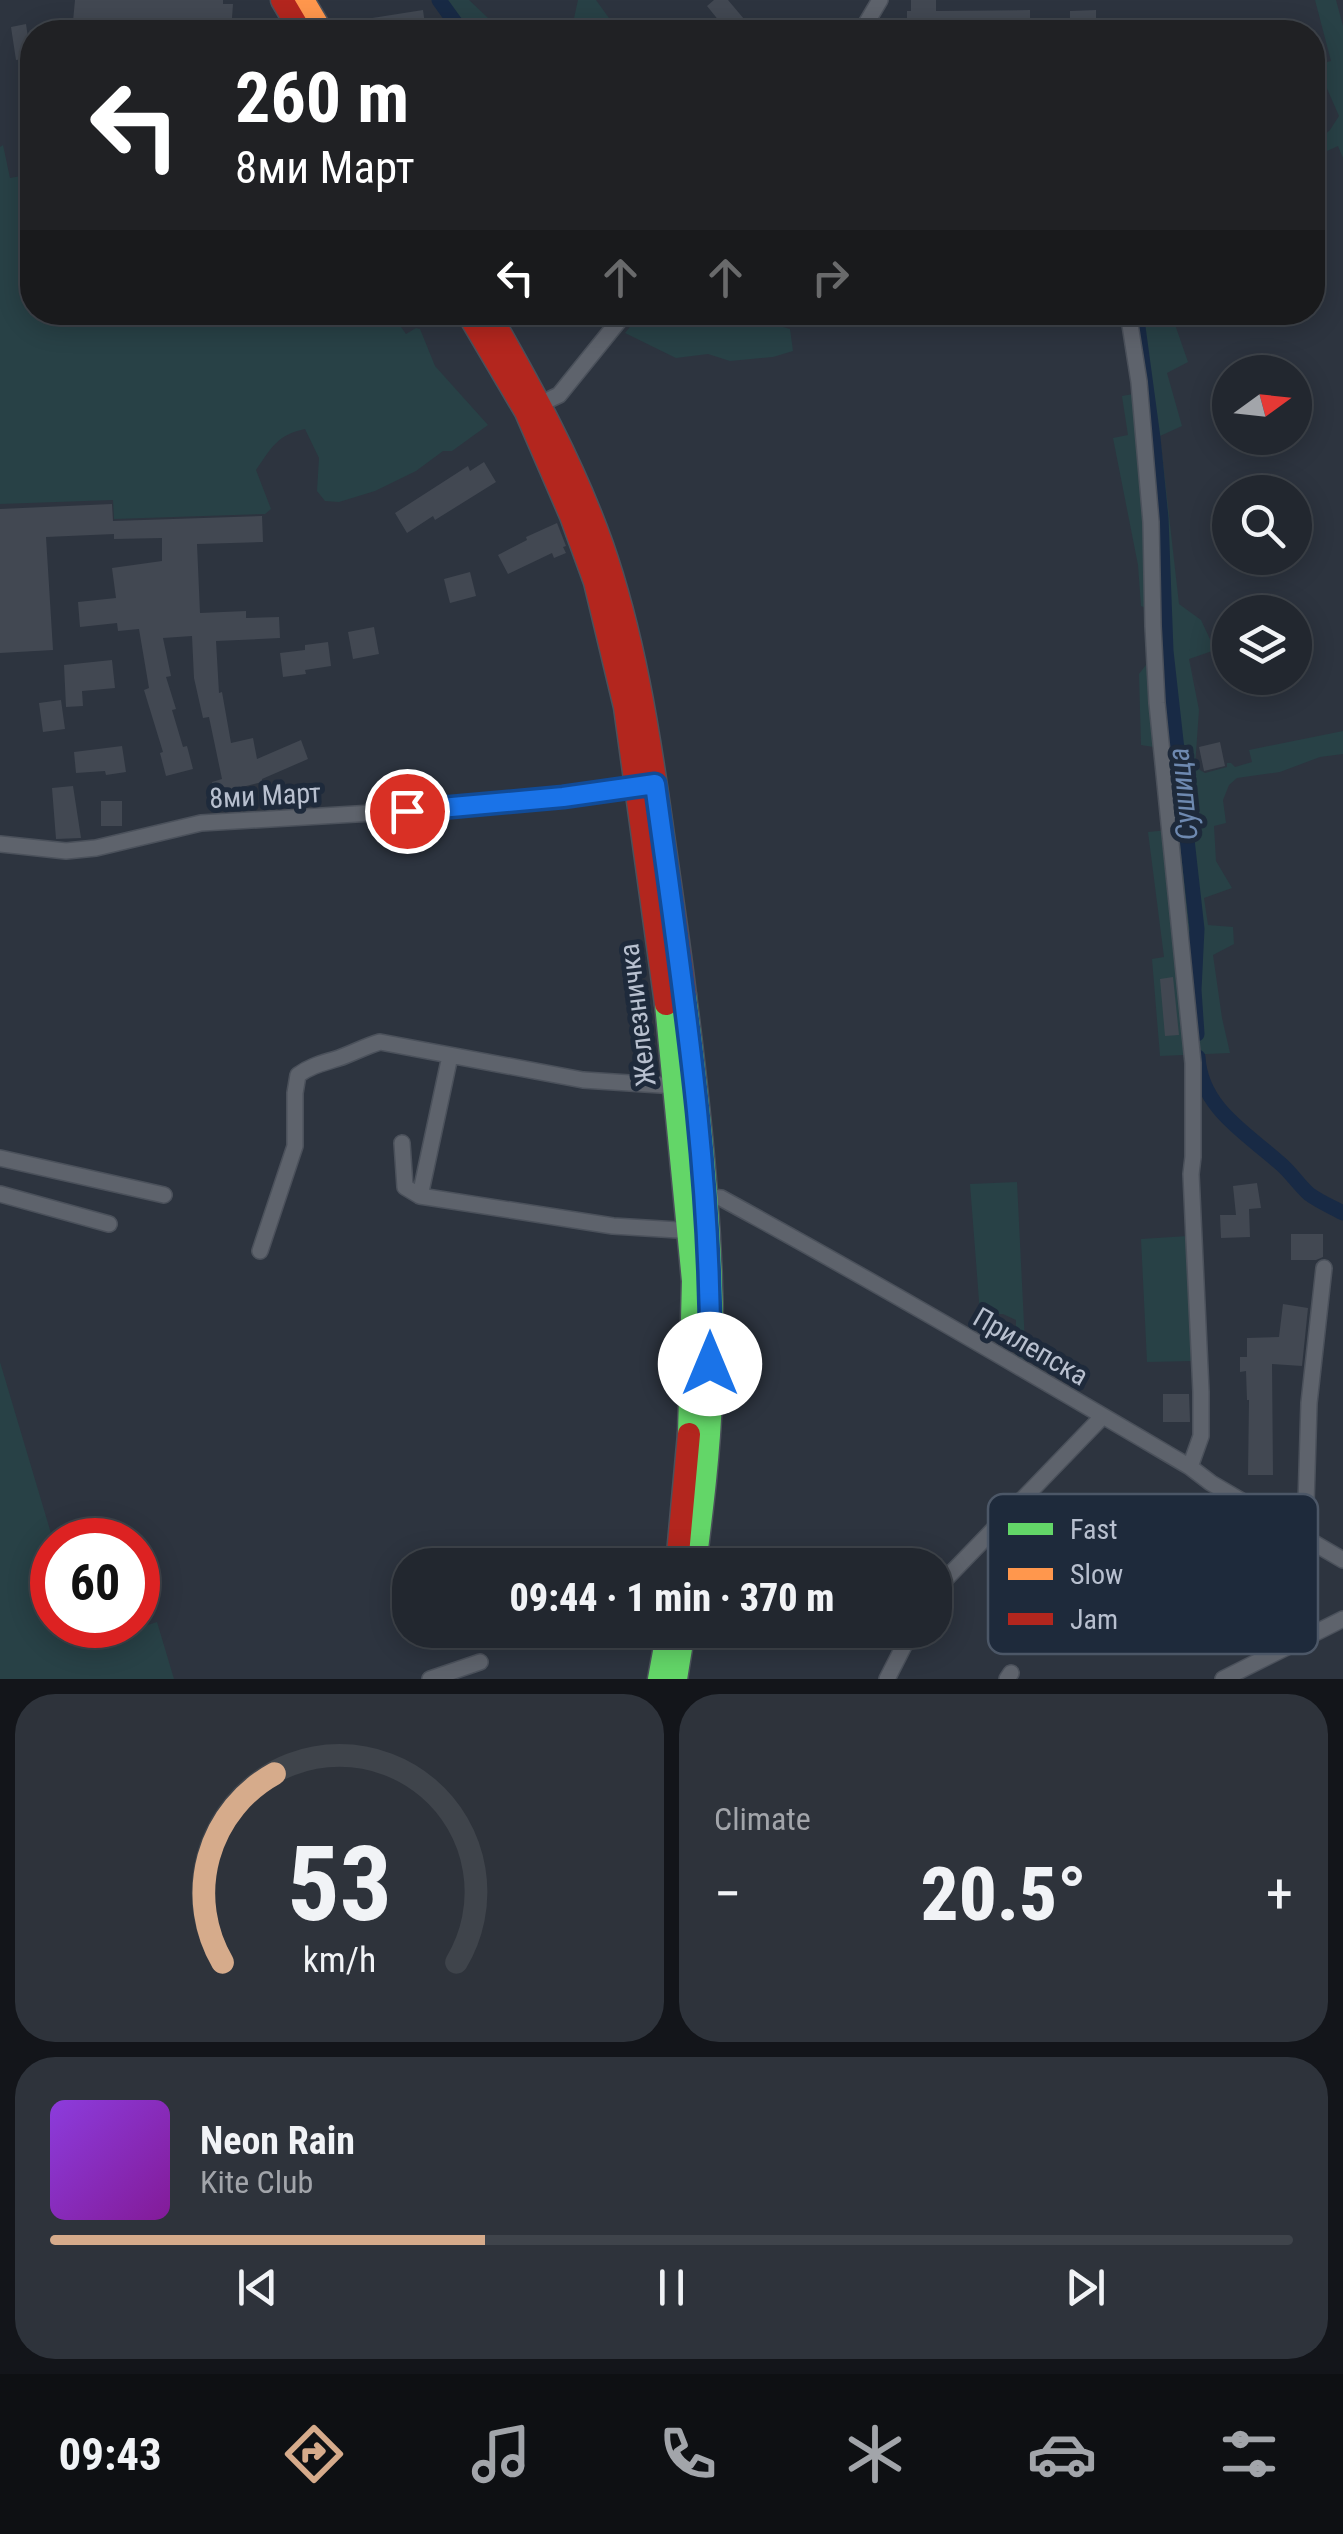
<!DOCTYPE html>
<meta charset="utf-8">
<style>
:root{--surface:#22272f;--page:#2e333b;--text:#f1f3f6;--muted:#a2a5aa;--line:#3f444b;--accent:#d6ab8b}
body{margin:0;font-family:"Roboto Condensed",sans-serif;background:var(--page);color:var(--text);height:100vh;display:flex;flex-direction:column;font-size:38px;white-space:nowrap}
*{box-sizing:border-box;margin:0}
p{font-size:32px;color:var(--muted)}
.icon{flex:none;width:55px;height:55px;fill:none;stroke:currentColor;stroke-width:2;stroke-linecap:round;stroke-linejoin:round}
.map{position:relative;height:1679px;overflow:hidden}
.sheet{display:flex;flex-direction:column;gap:15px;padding:15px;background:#13151a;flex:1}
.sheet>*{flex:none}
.top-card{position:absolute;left:20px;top:20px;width:1305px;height:305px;border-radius:40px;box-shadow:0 5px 25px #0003,0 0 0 2px var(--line);background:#202124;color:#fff;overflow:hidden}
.needle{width:65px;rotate:75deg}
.buttons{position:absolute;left:1212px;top:355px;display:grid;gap:20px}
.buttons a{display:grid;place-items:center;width:100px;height:100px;border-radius:50%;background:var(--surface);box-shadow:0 5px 25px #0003,0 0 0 2px var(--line);font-size:50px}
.speed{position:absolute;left:30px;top:1518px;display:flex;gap:20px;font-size:50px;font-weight:700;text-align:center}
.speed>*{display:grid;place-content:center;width:130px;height:130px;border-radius:50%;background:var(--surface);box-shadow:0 5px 25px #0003,0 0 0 2px var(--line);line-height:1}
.speed .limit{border:15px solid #d22;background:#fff;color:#111}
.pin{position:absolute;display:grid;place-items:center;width:85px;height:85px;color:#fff;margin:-42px;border:5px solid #fff;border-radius:50%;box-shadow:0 2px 10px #0007}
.me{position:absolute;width:110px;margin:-55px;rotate:0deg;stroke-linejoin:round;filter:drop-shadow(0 0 8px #0008)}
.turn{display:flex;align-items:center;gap:35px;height:210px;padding:0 50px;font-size:45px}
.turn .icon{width:130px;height:130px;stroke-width:2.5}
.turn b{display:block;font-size:70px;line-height:85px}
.lanes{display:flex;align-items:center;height:95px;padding:0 50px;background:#0003;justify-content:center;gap:50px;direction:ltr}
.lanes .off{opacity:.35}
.big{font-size:75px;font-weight:800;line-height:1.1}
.sheet .tile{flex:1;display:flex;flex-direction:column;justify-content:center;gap:15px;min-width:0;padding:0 35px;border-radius:40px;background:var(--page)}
.sheet .dial{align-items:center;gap:0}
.dial svg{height:260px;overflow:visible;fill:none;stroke:var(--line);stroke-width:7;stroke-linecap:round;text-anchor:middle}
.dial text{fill:var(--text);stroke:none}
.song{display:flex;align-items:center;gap:30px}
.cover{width:120px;height:120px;border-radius:15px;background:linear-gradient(135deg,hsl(270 70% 55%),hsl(290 70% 35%))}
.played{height:10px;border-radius:5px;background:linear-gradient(90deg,var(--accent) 35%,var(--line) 35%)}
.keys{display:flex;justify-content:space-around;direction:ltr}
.heat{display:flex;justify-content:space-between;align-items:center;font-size:55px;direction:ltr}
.sheet .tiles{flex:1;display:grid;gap:15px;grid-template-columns:1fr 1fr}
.tile:last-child{grid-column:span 2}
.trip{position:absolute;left:392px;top:1548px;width:560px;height:100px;border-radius:40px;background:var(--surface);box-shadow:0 5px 25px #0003,0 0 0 2px var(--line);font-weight:800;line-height:100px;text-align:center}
.dock{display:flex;height:160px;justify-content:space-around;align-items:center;background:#0e1013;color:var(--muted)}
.dock .icon{width:70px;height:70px}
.dock .selected{color:var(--accent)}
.dock b{font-size:45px;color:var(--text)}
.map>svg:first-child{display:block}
.green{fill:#284146}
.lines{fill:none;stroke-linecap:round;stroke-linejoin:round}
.canal{stroke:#182a45;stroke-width:15}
.building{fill:#424852}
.street-casing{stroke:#4b515b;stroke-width:18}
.fast-casing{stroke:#4b515b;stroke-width:25}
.slow-casing{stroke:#4b515b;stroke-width:25}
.jam-casing{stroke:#4b515b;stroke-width:25}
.street{stroke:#5e636c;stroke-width:15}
.fast{stroke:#63d668;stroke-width:22}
.slow{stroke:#ff974d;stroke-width:22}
.jam{stroke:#b3261e;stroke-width:22}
.route-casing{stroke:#114b97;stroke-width:25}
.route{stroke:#1a73e8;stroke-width:18}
.labels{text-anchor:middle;stroke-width:10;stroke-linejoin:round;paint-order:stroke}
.street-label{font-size:28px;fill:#b8c0cf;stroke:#1e2a3b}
.water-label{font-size:30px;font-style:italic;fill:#6e89b0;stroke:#1e2a3b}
.key{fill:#1e2a3b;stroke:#4c5767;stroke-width:2.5}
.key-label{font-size:28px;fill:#b8c0cf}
</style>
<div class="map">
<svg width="1343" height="1679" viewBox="0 0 1343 1679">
<rect width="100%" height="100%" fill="#2d343f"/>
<!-- green -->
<path class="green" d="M439 0H469L488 18 508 32H462Z
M578 0H596L619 32H571Z
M1315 0H1336L1343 26V158L1338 146 1316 156 1313 153V145L1330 130 1339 116 1325 84 1313 85V66L1331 61Z
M3 145 10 178 32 174V312L391 313 406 334 416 328 420 329 435 366 488 425 452 451H443L416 471 375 491 339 502 325 501 317 491 319 458 305 429C277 435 272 447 256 470L271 509 265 514 114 519 113 500 0 504V147Z
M641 313H741L742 315 790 329 793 351 773 357 730 361 708 354 676 358 625 333Z
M1125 313H1171L1188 362 1167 373 1182 426 1160 436 1179 604 1201 620 1215 650 1189 659 1199 710 1195 767 1205 773 1227 767V763H1231L1235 767 1252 762 1249 750 1343 731V754L1320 757 1280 772 1237 778 1229 785 1223 800 1226 823 1214 826 1216 861 1232 888 1204 898 1208 925 1233 927 1234 944 1213 955 1222 1018 1230 1053 1160 1056 1152 959 1164 957 1148 832 1168 830 1160 748 1141 745 1139 674 1149 661 1151 610 1141 606 1138 565 1113 438 1128 435 1122 396 1133 394Z
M1017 1182 1026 1364 1015 1357 1016 1320 1003 1314H980L970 1184Z
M1188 1236 1194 1361 1147 1362 1141 1239Z
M0 1362 53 1540 52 1625H79L85 1645 157 1622 174 1679H0Z"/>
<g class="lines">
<!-- canal -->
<path class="canal" d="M439 0 462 32
M1136 312 1153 438 1161 518 1166 651 1197 929 1194 990 1197 1034
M1198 1057C1201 1109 1248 1134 1282 1165 1292 1174 1299 1185 1309 1194 1320 1202 1332 1207 1343 1213"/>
</g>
<!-- building -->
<path class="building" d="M75 0H223V4H233L231 32H72Z
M714 0H728L755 32H728L707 6Z
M911 0H936V11L1030 10V32H907V11H911Z
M423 10 426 32H369L366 19Z
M1096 10V32H1070V11Z
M26 24 31 58 16 60 11 27Z
M484 462 496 482 435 520 433 516 407 533 395 513 468 466 470 471Z
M112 504 113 521 262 516 263 542 197 544 200 613 246 611V618L279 617 280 638 216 641 219 693 222 692 231 743 253 738 257 759 301 740 308 759 262 779V782L242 787 247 809 219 811 212 782 222 779 209 717 203 718 194 678 192 636 163 638 171 676 166 677 176 709 172 710 183 747 187 746 193 769 166 776 160 753 163 752 144 690 149 688 139 629 118 631 117 623 80 627 78 602 116 598 112 568 162 561V538L114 539V534L46 537 53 650 0 653V509Z
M557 523 566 546 563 547 566 553 554 558 552 553 508 574 498 555 527 540 526 537Z
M470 572 476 596 450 603 444 579Z
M374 627 379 654 353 659 348 632Z
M328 642 331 666 305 670 306 674 283 677 280 653 305 650V645Z
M112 660 115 688 82 691 83 706 66 707 64 665Z
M61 700 65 729 43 732 39 703Z
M1220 742 1225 766 1204 771 1199 747Z
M122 746 126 772 106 775 105 771 76 773 74 752Z
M73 786 81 838 56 839 52 788Z
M101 801H122V826H101Z
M1173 977 1179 1035 1165 1036 1160 979Z
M1257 1183 1261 1208 1249 1209 1250 1237 1221 1238 1220 1215H1236L1233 1186Z
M1291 1234H1323V1257L1316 1260H1291Z
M1283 1304 1308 1308 1302 1366 1272 1364 1273 1475H1248L1249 1400H1247L1246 1371 1240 1372V1357H1247V1338L1279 1337Z
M1163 1394H1189L1190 1422H1163Z"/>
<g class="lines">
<defs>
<path id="street" d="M861 32 880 0
M1128 312 1139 382 1151 522 1153 626 1157 703 1193 1063V1157L1191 1174 1201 1392V1436L1190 1467
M540 404 559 395 626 312
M0 844 66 851 96 848 201 823 407 811 563 797 646 786
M402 1143 405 1187 420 1196 613 1226 694 1231
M0 1158 164 1195
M0 1194 109 1224
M420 1196 450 1056
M701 1196 721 1198C879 1284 1035 1376 1190 1467L1211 1483 1343 1560
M260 1251 295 1146V1093L298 1075C312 1065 324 1063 339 1058 353 1053 366 1046 380 1042L583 1080 676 1086
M1305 1537 1309 1403 1324 1268
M935 1590 1103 1416
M430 1679 480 1662
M887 1679 912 1630
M1007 1679 1011 1673
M1223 1679 1343 1619"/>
<path id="fast" d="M685 995C702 1128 716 1264 711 1398 709 1454 702 1509 695 1565
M666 1004 693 1281 689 1434
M659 1679 668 1630
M676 1679 684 1630"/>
<path id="slow" d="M303 0 322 32"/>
<path id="jam" d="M282 0 301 32
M467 312 526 412 571 516 595 582 625 707 666 1004
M488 312C531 387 573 463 602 545 633 634 648 728 661 821 669 879 678 937 685 995
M677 1565 689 1434"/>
</defs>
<!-- street casing -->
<use href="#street" class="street-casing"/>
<!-- fast casing -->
<use href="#fast" class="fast-casing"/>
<!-- slow casing -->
<use href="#slow" class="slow-casing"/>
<!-- jam casing -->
<use href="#jam" class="jam-casing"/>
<!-- street -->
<use href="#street" class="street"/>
<!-- fast -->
<use href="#fast" class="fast"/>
<!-- slow -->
<use href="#slow" class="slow"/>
<!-- jam -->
<use href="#jam" class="jam"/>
</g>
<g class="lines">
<defs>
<path id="route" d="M407 811 563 797 655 784C681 977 712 1169 710 1364"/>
</defs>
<!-- route casing -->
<use href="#route" class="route-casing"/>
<!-- route -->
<use href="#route" class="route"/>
</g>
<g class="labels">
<!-- street labels -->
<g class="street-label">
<text transform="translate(265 795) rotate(-3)" y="10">8ми Март</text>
<text transform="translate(637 1015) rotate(-97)" y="10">Железничка</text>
<text transform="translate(1031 1346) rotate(30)" y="10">Прилепска</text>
</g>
<!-- water labels -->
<g class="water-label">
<text transform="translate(1183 794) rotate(-96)" y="10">Сушица</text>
</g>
</g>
<!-- legend -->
<rect x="988" y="1494" width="330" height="160" rx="15" class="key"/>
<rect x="1008" y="1523" width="45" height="12" fill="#63d668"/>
<rect x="1008" y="1568" width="45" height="12" fill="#ff974d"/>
<rect x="1008" y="1613" width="45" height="12" fill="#b3261e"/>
<g class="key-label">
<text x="1070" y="1539">Fast</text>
<text x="1070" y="1584">Slow</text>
<text x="1070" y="1629">Jam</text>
</g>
</svg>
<div class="buttons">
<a><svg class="needle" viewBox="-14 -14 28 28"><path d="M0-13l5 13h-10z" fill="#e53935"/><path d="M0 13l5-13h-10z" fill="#a2a5aa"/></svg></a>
<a><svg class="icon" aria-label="search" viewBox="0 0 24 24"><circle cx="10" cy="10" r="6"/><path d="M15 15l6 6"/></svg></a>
<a><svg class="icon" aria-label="layers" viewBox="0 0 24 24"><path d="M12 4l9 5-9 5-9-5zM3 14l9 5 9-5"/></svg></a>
</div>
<div class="speed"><div class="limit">60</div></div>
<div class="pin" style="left:407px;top:811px;background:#d93025"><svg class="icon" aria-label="arrive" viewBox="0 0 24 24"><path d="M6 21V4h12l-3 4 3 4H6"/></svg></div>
<svg class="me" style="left:710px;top:1364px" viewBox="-20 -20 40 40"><circle r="19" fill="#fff"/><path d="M0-13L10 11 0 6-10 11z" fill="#1a73e8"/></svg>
<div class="trip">09:44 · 1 min · 370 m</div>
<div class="top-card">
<div class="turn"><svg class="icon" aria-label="left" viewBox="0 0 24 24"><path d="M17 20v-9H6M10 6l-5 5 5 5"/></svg><div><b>260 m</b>8ми Март</div></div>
<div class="lanes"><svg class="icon" aria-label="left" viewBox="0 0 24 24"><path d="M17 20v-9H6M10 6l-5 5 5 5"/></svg><svg class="icon off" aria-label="ahead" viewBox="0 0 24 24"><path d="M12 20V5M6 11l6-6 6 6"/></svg><svg class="icon off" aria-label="ahead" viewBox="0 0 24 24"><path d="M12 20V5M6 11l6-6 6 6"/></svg><svg class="icon off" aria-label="right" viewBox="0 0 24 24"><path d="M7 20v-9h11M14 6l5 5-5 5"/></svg></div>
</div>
</div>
<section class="sheet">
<div class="tiles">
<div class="tile dial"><svg viewBox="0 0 100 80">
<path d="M14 69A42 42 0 1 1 86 69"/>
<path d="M14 69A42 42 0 0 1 30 11" stroke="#d6ab8b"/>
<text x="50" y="56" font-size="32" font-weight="700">53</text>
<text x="50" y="72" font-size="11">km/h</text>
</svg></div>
<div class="tile"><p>Climate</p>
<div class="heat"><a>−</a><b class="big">20.5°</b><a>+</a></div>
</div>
<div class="tile">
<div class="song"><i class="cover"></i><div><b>Neon Rain</b><p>Kite Club</p></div></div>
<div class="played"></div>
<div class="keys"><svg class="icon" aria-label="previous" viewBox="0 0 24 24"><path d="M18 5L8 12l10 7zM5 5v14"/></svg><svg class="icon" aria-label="pause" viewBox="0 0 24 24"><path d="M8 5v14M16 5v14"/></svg><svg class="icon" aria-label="next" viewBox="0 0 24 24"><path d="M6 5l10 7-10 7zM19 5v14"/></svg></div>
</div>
</div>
</section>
<nav class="dock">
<b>09:43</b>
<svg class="icon selected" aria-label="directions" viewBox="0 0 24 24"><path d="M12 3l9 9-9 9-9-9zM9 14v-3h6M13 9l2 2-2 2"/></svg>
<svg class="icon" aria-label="music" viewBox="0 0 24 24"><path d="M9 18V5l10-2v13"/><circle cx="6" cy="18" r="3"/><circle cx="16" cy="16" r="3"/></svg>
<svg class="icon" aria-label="phone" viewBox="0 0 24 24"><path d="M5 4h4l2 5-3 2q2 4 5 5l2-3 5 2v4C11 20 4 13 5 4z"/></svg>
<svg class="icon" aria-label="climate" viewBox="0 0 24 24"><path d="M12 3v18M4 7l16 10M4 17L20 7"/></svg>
<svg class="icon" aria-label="car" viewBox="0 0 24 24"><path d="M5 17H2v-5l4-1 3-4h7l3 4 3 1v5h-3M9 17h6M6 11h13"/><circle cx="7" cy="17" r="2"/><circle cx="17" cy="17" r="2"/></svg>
<svg class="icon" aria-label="filters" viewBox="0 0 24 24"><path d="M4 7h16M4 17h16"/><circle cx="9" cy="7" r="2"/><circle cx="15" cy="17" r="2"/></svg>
</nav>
